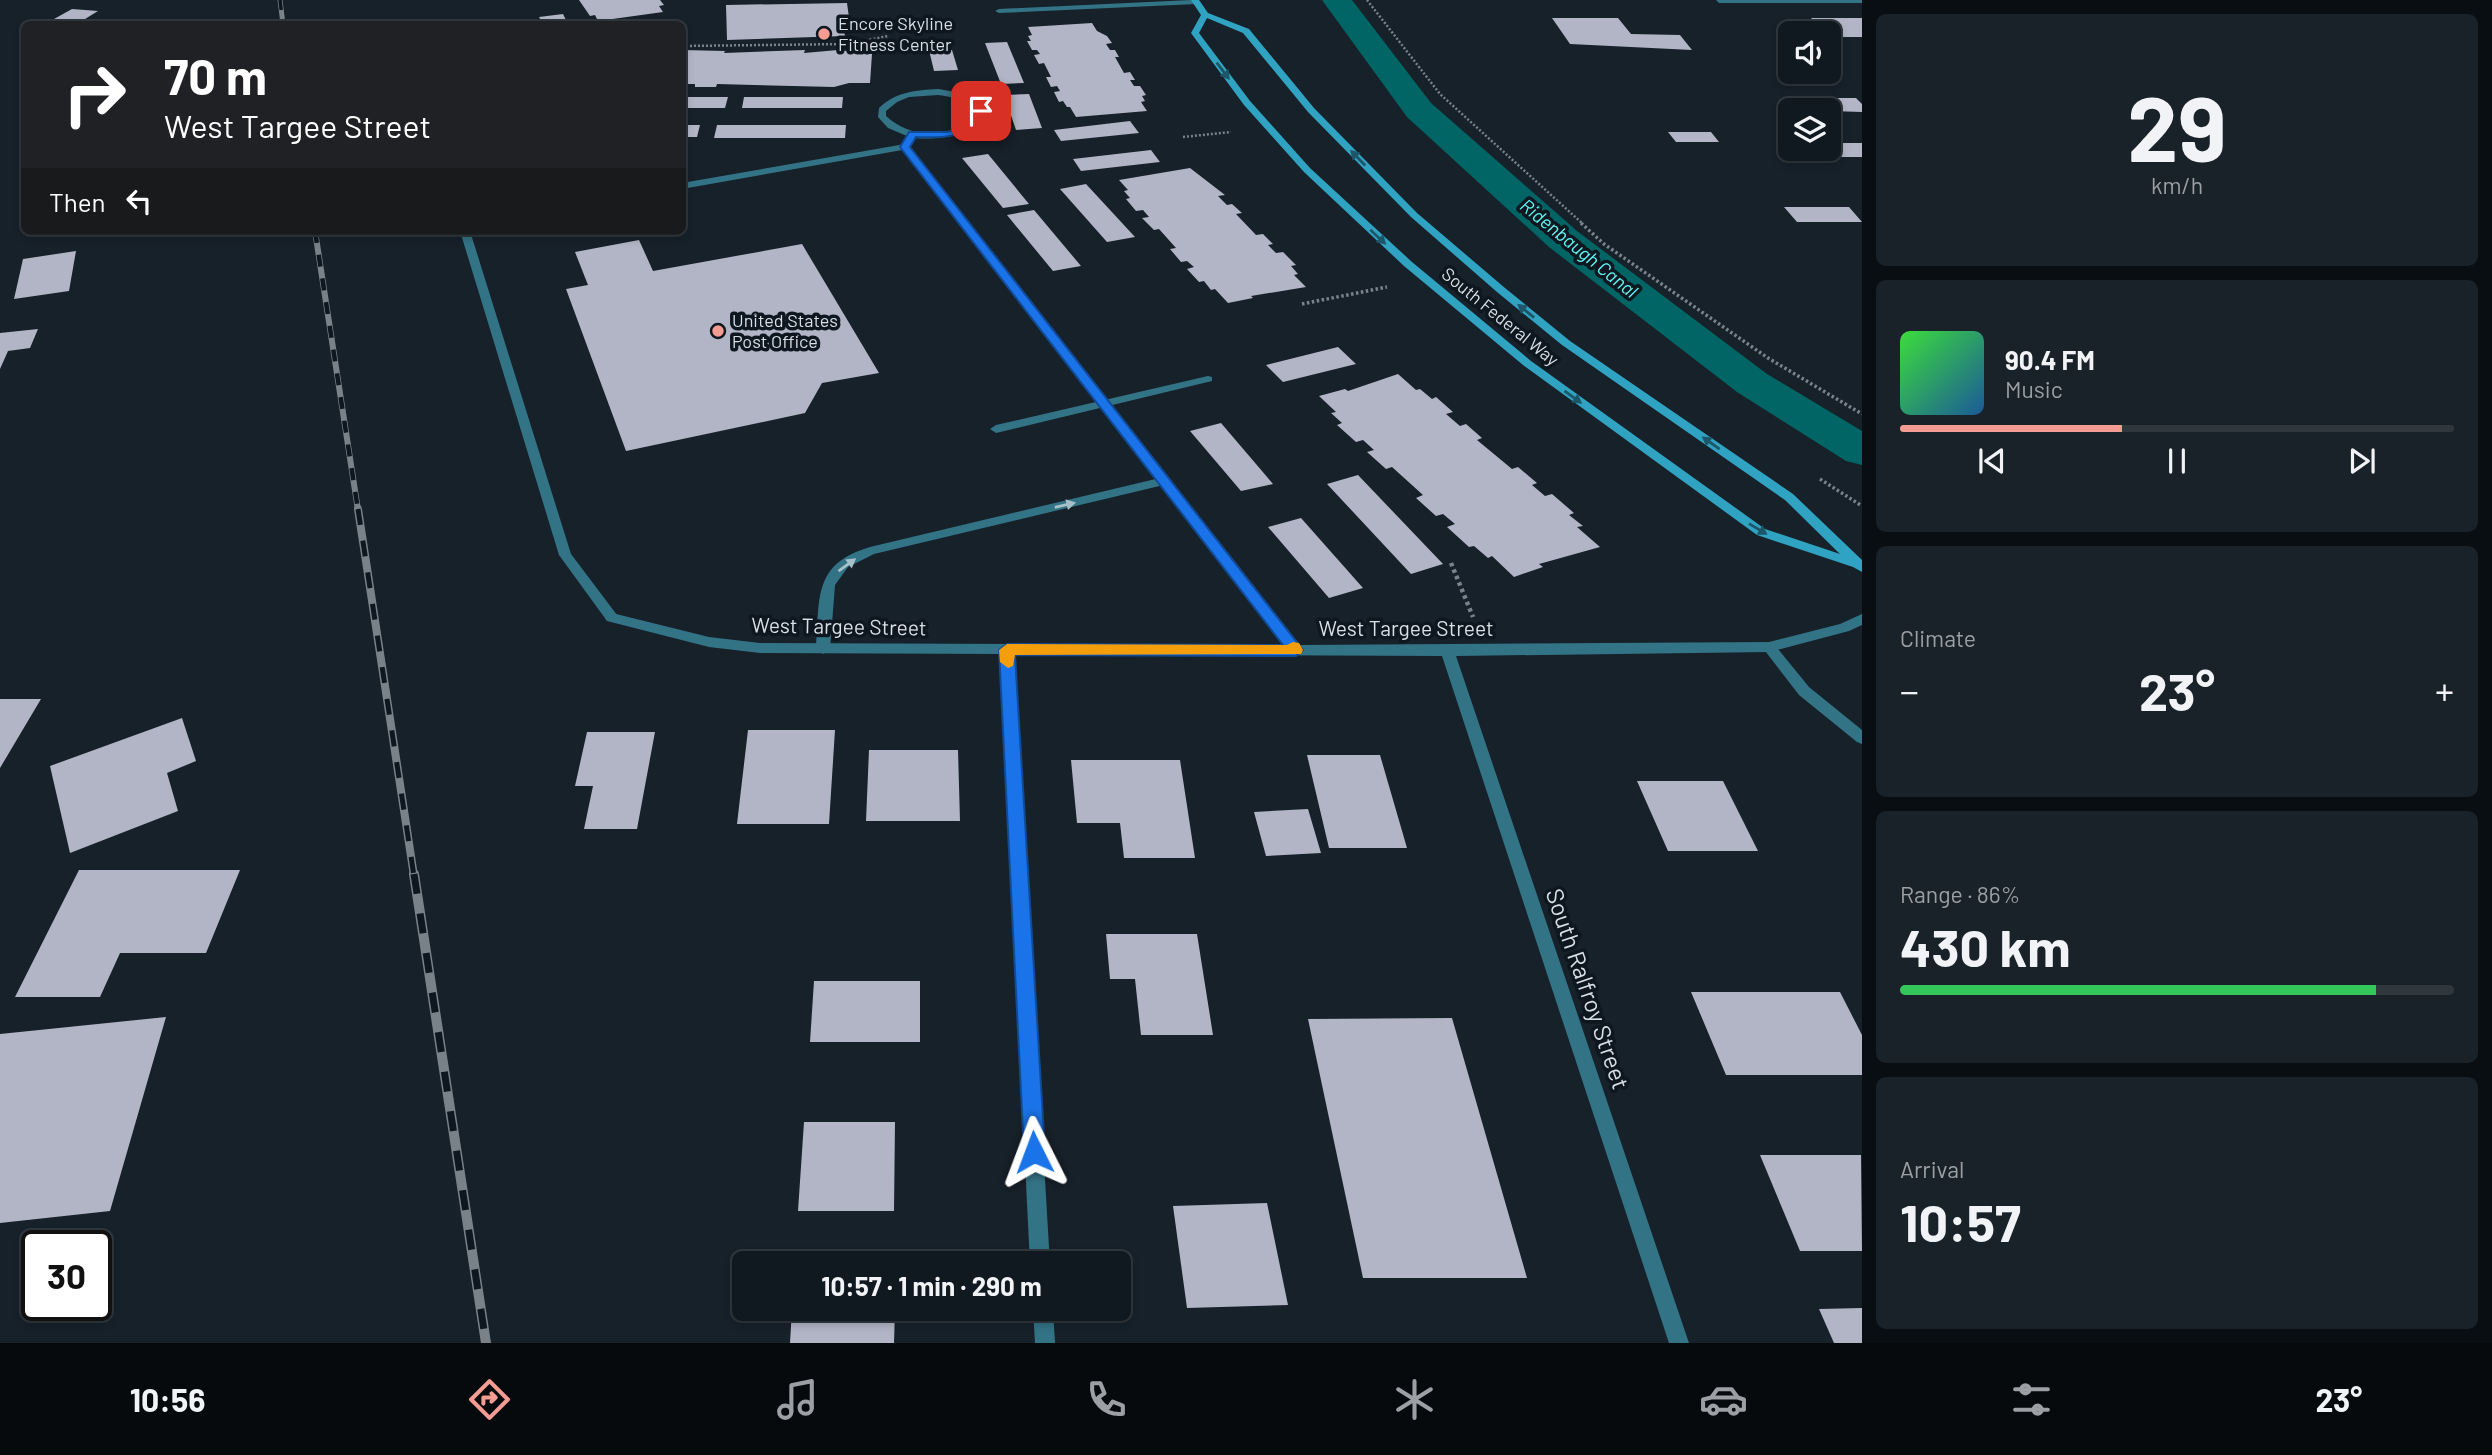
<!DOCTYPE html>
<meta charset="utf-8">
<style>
:root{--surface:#111920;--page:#1a2229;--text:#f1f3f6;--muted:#9ca0a5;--line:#30383e;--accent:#f59c92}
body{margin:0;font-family:Barlow,sans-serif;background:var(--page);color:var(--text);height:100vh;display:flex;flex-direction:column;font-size:26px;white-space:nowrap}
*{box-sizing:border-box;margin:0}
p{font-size:23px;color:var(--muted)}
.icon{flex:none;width:38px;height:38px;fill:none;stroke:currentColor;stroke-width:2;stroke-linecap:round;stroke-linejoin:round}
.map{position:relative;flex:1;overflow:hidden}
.drawer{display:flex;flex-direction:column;gap:14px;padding:14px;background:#090e12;width:630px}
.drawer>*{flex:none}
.guide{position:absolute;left:21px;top:21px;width:665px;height:214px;border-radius:10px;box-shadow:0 4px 10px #0003,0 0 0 2px var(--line);background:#202124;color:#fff;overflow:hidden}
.fabs{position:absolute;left:1778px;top:21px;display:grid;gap:14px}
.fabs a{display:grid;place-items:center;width:63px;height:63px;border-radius:10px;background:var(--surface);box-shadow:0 4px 10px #0003,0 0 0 2px var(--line);font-size:35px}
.speed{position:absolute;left:21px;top:1230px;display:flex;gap:14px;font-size:35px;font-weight:700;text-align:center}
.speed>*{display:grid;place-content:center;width:91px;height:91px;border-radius:50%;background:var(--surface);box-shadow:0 4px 10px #0003,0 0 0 2px var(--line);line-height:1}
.speed .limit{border:4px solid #111;border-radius:10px;background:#fff;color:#111}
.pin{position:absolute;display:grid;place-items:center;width:60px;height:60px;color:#fff;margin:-30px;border-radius:14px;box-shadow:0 4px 10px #0006}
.me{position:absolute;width:77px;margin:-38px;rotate:357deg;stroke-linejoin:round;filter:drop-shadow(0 0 5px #0008)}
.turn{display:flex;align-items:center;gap:24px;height:147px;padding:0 28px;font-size:32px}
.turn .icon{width:91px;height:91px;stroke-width:2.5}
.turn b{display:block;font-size:49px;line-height:60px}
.then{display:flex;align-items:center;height:66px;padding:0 28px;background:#0003;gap:14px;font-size:26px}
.big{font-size:52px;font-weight:700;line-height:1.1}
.drawer .card{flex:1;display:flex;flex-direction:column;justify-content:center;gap:10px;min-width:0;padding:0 24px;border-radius:10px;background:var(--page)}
.drawer .dial{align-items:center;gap:0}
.dial b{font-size:91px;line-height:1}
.song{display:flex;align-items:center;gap:21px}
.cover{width:84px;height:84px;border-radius:10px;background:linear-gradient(135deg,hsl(120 70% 55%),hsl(210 70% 35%))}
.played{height:7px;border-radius:4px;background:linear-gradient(90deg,var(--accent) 40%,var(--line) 40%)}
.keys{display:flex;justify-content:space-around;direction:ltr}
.heat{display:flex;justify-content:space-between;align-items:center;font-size:38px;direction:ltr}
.charge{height:10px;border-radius:5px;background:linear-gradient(90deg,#34c759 86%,var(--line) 0)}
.trip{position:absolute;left:732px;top:1251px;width:399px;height:70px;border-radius:10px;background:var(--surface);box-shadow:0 4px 10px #0003,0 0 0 2px var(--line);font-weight:700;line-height:70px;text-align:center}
.menu{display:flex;height:112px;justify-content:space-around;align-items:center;background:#070a0d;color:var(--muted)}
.menu .icon{width:49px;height:49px}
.menu .on{color:var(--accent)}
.menu b{font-size:32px;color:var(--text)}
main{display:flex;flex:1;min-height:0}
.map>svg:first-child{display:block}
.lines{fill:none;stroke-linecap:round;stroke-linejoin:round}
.canal{fill:#006564;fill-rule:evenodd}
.building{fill:#b2b5c5}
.path-far2{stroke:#7a838a;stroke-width:2.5;stroke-dasharray:2 2;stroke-linecap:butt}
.path-far1{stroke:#7a838a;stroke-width:3.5;stroke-dasharray:2.5 2.5;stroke-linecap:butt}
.path{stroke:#7a838a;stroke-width:4.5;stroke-dasharray:3.5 3.5;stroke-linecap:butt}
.lane{fill:#337386;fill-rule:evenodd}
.street{fill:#337386;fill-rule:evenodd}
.secondary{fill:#31a3c2;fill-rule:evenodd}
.rail-far3-casing{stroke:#7a8289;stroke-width:5}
.rail-far2-casing{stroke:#7a8289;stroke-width:6}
.rail-far1-casing{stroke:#7a8289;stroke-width:8}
.rail-casing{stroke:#7a8289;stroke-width:10}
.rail-far3{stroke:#0e1720;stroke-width:3.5;stroke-dasharray:10;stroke-linecap:butt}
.rail-far2{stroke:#0e1720;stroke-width:4.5;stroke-dasharray:12;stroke-linecap:butt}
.rail-far1{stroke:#0e1720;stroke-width:5;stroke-dasharray:16;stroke-linecap:butt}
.rail{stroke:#0e1720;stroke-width:7;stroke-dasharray:20;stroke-linecap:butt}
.oneway{fill:#1e5669}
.oneway2{fill:#a6bfc8}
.route{fill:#1a73e8;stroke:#114b97;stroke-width:2}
.slow{fill:#f59e0b}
.poi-dot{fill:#f59c92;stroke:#0e1720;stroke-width:2.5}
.labels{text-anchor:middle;stroke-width:7;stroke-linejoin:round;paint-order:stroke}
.far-poi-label{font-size:18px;fill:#d8dfe5;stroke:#0e1720;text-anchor:start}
.far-street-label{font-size:18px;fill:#d8dfe5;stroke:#0e1720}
.far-water-label{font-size:19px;font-style:italic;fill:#5df7f3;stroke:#0e1720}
.street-label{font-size:21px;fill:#d8dfe5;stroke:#0e1720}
.near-street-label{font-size:24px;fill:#d8dfe5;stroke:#0e1720}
</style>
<main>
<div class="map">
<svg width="1862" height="1343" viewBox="0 0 1862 1343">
<rect width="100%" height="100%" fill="#17212a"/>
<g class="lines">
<!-- canal -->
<path class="canal" d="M1322 0H1352L1431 103 1577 231 1767 374 1862 431V465L1846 461 1737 392 1549 247 1407 117Z"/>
</g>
<!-- building -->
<path class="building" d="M579 0H660L664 5 659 6 663 12 598 21 595 15 590 16Z
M847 3 850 25H843L845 36 727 40 726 5Z
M72 9 98 11 77 24H45Z
M563 14 568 24H543L539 17Z
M1552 18H1618L1631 34 1680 35 1692 50 1570 44Z
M1811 18H1862V37H1831Z
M1092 23 1097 31 1107 36 1112 43 1106 44 1110 50H1115L1119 57H1115L1124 73 1130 72 1135 80H1130L1134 86H1140L1146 95 1142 96 1145 101 1141 102 1147 111 1076 117 1070 107H1067L1063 101 1059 102 1054 92 1060 91 1057 86 1051 87 1046 77H1051L1044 63 1039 64 1034 55 1040 54 1037 50H1032L1027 41H1031L1028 36 1032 35 1028 27Z
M1007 42 1024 83 1001 84 985 43Z
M682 50 725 51 724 53 805 50 804 53 838 50 872 54 870 83H849L834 87 717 84 716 87H695V84H682Z
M929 50H952L958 70 934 71Z
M1029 94 1042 128 1016 130 1004 95Z
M682 97H728L725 108H682Z
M744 97H843L842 108H742Z
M1787 98H1856L1862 104V112L1799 110Z
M1130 121 1139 133 1061 141 1054 130Z
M682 125H700L697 137H682Z
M717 125H846L845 138H714Z
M1668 132H1711L1719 142H1676Z
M1829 143H1862V157H1840Z
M1151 150 1160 162 1081 171 1073 159Z
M988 154 1029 204 1003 208 962 158Z
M1190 168 1225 195 1218 196 1227 205 1232 204 1242 213 1236 214 1256 235 1263 234 1273 244 1268 245 1276 253 1283 252 1296 265 1291 266 1298 274 1294 275 1306 287 1251 296 1253 298 1228 303 1215 289 1211 290 1204 281 1199 282 1187 269 1194 267 1187 261 1181 262 1170 249 1176 248 1159 229 1154 230 1142 218 1149 217 1143 210 1136 211 1126 199 1130 198 1124 191 1128 190 1119 180Z
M1086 184 1135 237 1107 242 1060 189Z
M1784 207H1849L1862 222H1797Z
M1034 210 1081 266 1053 271 1007 215Z
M639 240 653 271 802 244 879 373 822 383 805 413 626 451 566 289 588 285 575 252Z
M76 251 69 291 14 299 23 259Z
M38 329 30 348 8 351 0 369V333Z
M1338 347 1356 364 1283 382 1266 365Z
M1398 374 1416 390 1420 389 1432 399 1436 397 1453 412 1446 414 1460 426 1466 424 1482 438 1477 440 1512 469 1518 467 1537 483 1532 485 1545 496 1552 494 1574 513 1569 515 1583 526 1577 527 1600 547 1539 564 1543 567 1514 577 1492 556 1488 558 1474 546 1469 547 1447 527 1455 524 1443 514 1436 516 1416 498 1423 495 1392 467 1386 469 1367 452 1374 450 1363 440 1356 442 1337 425 1342 423 1331 413 1336 412 1319 396 1345 389 1348 391Z
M1221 423 1273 484 1241 491 1190 431Z
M1358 475 1443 564 1411 574 1327 484Z
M1301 518 1363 588 1329 598 1268 527Z
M0 699H41L0 768Z
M182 718 196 761 167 773 178 811 70 853 50 766Z
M748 730H835L829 824H737Z
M587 732H655L637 829H584L593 786H575Z
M869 750H958L960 821H866Z
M1307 755H1380L1407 848H1329Z
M1071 760H1180L1195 858H1124L1120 823H1077Z
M1637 781H1723L1758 851H1668Z
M1308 809 1321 853 1266 856 1254 812Z
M79 870H240L206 953H120L100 997H15Z
M1106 934H1197L1213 1035H1141L1135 979H1110Z
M814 981H920V1042H810Z
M1691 992H1840L1862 1035V1075H1726Z
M166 1017 110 1211 0 1223V1034Z
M1452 1018 1527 1278H1363L1308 1019Z
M804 1122H895L894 1211H798Z
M1760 1155H1861L1862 1251H1800Z
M1267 1203 1288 1305 1187 1308 1173 1206Z
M1862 1308V1343H1834L1819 1309Z
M792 1309H895L894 1343H790Z"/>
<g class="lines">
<!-- path-far2 -->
<path class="path-far2" d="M1367 0 1440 94 1583 224
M879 26 917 20
M682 46 848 44 888 36
M1183 137 1231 132"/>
<!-- path-far1 -->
<path class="path-far1" d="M1581 223 1604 244 1768 358 1862 414
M1302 304 1387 287
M1820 479 1862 506"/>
<!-- path -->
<path class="path" d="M1451 563 1473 617"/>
<!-- lane -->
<path class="lane" d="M1191 0 1201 2 1197 4 999 13 995 11 999 9Z
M1716 0H1862V3H1719Z
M905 144 908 145V149L682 189V183Z
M460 231H470L571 554 617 615 619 618 617 621H607L559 555Z
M1208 376 1212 377V381L996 433 990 429 996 425Z
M1164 477 1170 481 1168 484 874 554 848 567 835 585 830 649 823 654 816 649C820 599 812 564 870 547Z
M1769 642 1774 644 1809 687 1862 730V744L1857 742 1799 695 1762 647Z"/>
<!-- street -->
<path class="street" d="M938 89C957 92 973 96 985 111L984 119C966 137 940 140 915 138L910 147 1300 645 1769 642 1840 624 1862 614V625L1849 631 1769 652 1456 656 1689 1343H1669L1442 656 1014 654 1050 1264H1030L1000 654 760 653 709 647 607 621 605 618 607 615 612 613 709 637 760 643 1285 645 902 149 900 147 907 136 888 128 878 117 879 108C895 92 916 90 938 89ZM938 95C953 97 966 100 977 111L976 118C949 138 912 140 886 116V111L897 102 909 97Z
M1033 1309H1053L1055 1343H1035Z"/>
<!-- secondary -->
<path class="secondary" d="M1191 0H1199L1208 13 1249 29 1314 108 1417 213 1505 288 1570 341 1793 494 1862 560V572L1853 567 1757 535 1523 365 1404 266 1304 172 1244 105 1191 33 1201 15ZM1207 18 1243 33 1308 112 1411 217 1497 292 1562 345 1785 500 1840 554 1765 529 1531 361 1412 262 1310 168 1250 101 1199 33Z"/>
<defs>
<path id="rail-far3" d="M280 0 283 24"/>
<path id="rail-far2" d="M315 231 358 510"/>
<path id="rail-far1" d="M358 509 414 876"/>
<path id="rail" d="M414 874 486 1343"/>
</defs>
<!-- rail-far3 casing -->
<use href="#rail-far3" class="rail-far3-casing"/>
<!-- rail-far2 casing -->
<use href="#rail-far2" class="rail-far2-casing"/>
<!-- rail-far1 casing -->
<use href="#rail-far1" class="rail-far1-casing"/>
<!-- rail casing -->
<use href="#rail" class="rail-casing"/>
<!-- rail-far3 -->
<use href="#rail-far3" class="rail-far3"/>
<!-- rail-far2 -->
<use href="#rail-far2" class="rail-far2"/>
<!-- rail-far1 -->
<use href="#rail-far1" class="rail-far1"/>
<!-- rail -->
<use href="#rail" class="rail"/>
</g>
<!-- one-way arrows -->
<defs><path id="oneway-solid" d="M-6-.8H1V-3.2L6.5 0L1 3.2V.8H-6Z" transform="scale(1.75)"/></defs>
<g class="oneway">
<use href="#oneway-solid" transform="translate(1223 71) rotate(53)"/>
<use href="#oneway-solid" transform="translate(1358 158) rotate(-134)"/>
<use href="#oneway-solid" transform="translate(1378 237) rotate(43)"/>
<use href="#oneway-solid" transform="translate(1526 311) rotate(-141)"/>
<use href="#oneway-solid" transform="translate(1573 397) rotate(36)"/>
<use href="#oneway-solid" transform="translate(1711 443) rotate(-145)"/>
<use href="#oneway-solid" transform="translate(1758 529) rotate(31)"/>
</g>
<g class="oneway2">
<use href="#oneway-solid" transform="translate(1065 505) rotate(-13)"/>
<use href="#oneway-solid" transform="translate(847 565) rotate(-36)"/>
</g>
<!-- route -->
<path class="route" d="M978 109H985V118C965 138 943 138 916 137L910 147 1303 650 1296 656 1015 655 1045 1152 1042 1159 1034 1162 1027 1159 1024 1152 999 650 1007 644 1283 645 900 147 909 132H947L958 129 976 117Z"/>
<!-- slow -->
<path class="slow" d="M1293 642 1299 643 1303 650 1301 654 1015 655 1013 666 1008 668 1000 662 999 650 1007 644 1287 645Z"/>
<!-- markers -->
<g class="poi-dot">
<circle cx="824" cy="34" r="7"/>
<circle cx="718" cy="331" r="7"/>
</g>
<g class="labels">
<!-- far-poi labels -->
<g class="far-poi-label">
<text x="838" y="30">Encore Skyline<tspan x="838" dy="21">Fitness Center</tspan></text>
<text x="732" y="327">United States<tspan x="732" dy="21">Post Office</tspan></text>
</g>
<!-- far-street labels -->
<g class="far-street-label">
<text transform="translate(1500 317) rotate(39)" y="6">South Federal Way</text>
</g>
<!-- far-water labels -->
<g class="far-water-label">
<text transform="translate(1579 248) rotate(39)" y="7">Ridenbaugh Canal</text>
</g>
<!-- street labels -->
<g class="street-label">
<text transform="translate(839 627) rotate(1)" y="7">West Targee Street</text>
<text x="1406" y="636">West Targee Street</text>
</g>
<!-- near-street labels -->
<g class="near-street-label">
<text transform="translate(1587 989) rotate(71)" y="8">South Ralfroy Street</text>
</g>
</g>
</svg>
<div class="fabs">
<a><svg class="icon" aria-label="sound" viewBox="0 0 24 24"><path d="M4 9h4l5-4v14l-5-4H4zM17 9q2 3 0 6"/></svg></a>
<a><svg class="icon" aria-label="layers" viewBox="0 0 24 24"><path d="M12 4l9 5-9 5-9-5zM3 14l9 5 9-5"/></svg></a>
</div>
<div class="speed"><div class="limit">30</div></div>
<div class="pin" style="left:981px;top:111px;background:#d93025"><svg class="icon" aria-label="arrive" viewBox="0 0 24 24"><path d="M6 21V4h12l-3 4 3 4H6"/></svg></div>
<svg class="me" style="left:1034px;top:1152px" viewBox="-20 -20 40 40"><path d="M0-17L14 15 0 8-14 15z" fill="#1a73e8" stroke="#fff" stroke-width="4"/></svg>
<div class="trip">10:57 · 1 min · 290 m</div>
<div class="guide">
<div class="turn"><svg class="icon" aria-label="right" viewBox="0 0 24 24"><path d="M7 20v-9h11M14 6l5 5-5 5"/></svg><div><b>70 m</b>West Targee Street</div></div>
<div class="then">Then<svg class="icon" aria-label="left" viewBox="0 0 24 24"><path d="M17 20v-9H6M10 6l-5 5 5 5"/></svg></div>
</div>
</div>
<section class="drawer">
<div class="card dial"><b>29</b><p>km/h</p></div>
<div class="card">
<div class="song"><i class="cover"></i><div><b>90.4 FM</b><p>Music</p></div></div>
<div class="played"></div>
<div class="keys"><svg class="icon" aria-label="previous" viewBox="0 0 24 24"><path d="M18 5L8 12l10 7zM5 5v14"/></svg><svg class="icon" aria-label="pause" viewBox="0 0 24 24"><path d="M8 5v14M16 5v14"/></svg><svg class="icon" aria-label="next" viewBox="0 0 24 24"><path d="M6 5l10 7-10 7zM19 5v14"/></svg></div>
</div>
<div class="card"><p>Climate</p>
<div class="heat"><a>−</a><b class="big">23°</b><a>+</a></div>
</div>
<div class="card"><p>Range · 86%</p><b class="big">430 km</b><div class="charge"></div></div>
<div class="card"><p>Arrival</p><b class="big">10:57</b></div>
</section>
</main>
<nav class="menu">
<b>10:56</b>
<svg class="icon on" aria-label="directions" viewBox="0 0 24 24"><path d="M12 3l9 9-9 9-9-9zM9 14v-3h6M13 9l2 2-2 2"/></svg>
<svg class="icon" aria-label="music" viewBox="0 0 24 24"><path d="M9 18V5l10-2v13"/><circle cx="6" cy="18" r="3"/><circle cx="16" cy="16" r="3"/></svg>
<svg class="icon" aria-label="phone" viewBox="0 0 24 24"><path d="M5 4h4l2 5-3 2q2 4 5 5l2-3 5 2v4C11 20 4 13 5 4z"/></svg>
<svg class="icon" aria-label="climate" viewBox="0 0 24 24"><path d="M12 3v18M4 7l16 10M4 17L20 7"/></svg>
<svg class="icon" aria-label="car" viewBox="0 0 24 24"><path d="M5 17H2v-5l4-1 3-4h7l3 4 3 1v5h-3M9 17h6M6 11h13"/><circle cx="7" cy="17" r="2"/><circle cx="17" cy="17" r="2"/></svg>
<svg class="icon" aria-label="filters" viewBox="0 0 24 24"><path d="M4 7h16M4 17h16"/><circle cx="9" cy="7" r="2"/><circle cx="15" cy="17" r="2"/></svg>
<b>23°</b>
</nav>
